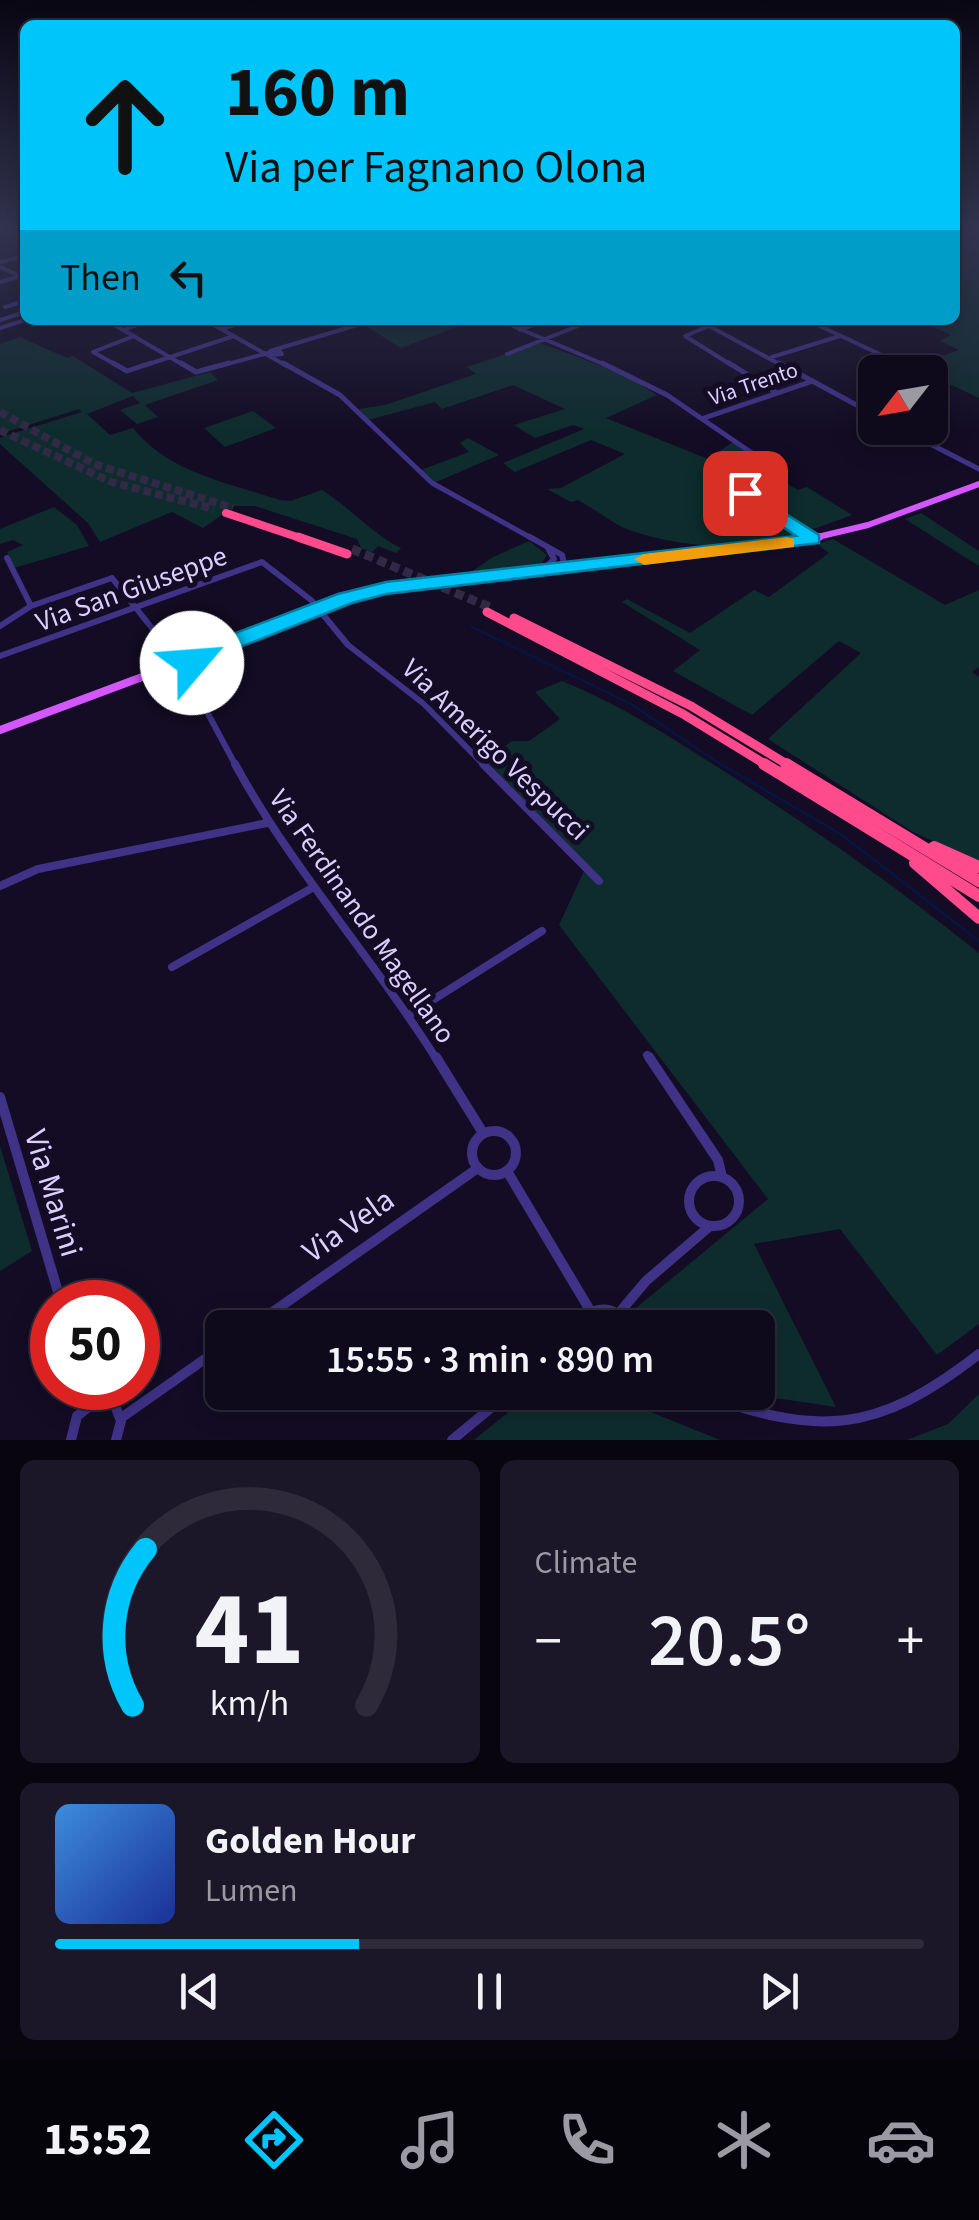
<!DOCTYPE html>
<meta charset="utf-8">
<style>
:root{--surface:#0e091b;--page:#1c1728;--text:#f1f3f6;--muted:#9b9aa3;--line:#2e2a3a;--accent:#00c5fa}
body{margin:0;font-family:"Source Sans 3",sans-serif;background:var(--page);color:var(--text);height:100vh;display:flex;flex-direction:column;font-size:38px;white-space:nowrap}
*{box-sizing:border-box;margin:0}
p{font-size:32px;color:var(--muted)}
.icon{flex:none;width:55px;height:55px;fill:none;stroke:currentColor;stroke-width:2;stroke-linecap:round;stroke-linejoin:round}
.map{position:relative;height:1440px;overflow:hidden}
.sheet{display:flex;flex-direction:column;gap:20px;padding:20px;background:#08050f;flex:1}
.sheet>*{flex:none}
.banner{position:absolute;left:20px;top:20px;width:940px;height:305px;border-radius:15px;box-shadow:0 5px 25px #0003,0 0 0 2px var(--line);background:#00c5fa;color:#111;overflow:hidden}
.needle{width:65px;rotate:239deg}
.controls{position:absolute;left:858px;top:355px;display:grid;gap:20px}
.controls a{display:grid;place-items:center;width:90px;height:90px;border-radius:15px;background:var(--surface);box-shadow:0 5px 25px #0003,0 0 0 2px var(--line);font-size:50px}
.speed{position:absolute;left:30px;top:1280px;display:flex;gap:20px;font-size:50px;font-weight:700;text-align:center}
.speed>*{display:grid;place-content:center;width:130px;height:130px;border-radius:50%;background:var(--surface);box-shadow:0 5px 25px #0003,0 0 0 2px var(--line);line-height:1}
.speed .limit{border:15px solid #d22;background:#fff;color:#111}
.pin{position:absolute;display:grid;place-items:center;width:85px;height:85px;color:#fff;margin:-42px;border-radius:20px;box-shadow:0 5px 15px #0006}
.me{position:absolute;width:110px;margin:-55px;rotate:63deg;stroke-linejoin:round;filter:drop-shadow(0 0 8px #0008)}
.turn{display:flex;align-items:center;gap:35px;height:210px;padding:0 40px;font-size:45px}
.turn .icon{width:130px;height:130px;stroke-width:2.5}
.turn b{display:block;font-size:70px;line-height:85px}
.then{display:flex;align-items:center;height:95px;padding:0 40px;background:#0003;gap:20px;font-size:38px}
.big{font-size:75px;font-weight:600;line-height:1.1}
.sheet .tile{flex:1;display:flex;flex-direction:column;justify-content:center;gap:15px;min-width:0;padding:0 35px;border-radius:15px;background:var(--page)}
.sheet .dial{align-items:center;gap:0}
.dial svg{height:260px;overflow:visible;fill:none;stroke:var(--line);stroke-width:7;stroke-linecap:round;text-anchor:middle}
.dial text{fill:var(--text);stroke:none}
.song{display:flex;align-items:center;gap:30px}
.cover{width:120px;height:120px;border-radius:15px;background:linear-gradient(135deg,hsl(210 70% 55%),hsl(230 70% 35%))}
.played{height:10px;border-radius:5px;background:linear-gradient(90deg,var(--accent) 35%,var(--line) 35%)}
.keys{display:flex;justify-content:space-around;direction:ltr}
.heat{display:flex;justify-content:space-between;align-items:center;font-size:55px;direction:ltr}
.sheet .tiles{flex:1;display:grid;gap:20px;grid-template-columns:1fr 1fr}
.tile:last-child{grid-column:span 2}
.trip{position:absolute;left:205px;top:1310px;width:570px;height:100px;border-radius:15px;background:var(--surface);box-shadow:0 5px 25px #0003,0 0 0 2px var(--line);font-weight:600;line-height:100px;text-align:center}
.tabs{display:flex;height:160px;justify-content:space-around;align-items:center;background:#06040b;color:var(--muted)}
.tabs .icon{width:70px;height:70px}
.tabs .on{color:var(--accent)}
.tabs b{font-size:45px;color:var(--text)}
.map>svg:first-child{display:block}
.green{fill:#0e2c2e}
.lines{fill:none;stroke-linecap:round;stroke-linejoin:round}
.stream{stroke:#051544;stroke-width:2.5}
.river{fill:#051544;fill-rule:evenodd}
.highway-tunnel-far1{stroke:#312945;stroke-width:8;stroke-dasharray:8 4;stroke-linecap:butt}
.highway-tunnel{stroke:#312945;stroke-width:9;stroke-dasharray:9 5;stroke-linecap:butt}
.minor-far4{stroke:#3f3287;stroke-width:4}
.minor-far3{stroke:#3f3287;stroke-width:5}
.minor-far2{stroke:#3f3287;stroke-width:6}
.minor-far1{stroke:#3f3287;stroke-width:8}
.minor{stroke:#3f3287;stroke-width:10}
.major-far1{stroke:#d356ff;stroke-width:6}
.major{stroke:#d356ff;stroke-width:8}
.highway-far2{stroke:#ff4a8c;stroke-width:8}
.highway-far1{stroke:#ff4a8c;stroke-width:9}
.highway{stroke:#ff4a8c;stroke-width:12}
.route{fill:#00c5fa;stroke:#0080a2;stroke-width:2.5}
.slow{fill:#f59e0b}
.labels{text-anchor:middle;stroke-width:10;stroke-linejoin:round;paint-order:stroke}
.far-street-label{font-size:22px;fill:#dacfff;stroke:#130c24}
.street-label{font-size:28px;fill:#dacfff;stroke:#130c24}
.near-street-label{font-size:32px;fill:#dacfff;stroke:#130c24}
</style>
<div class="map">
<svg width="979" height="1440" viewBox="0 0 979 1440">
<rect width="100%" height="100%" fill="#130c24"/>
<!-- green -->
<path class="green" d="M955 230H979V398L913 367 959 350 940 341 951 335 917 320H955Z
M377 320H475L401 348 363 324Z
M20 337 67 358 73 356 132 393 210 372 218 380 145 405 158 417 137 424 120 410 140 403 133 396 87 414 110 435 133 428C169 473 226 482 280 500L290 501 322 490C351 508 371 533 401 548L396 553 378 546 372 552 361 548 357 539 255 506H235L203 528 172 512 100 542 88 523 0 444V438L7 435 82 412 79 409 0 434V344Z
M540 343 623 374 657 395 606 418 708 459 733 442 773 471 771 474 798 490 807 487 852 515C773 546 713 557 632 531 614 525 595 509 578 500L571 502 547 489 561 488 625 454 591 440 515 472 503 463 584 429 573 425 535 438 514 425 565 409 513 385 442 409 435 402 368 420 359 409 385 405 476 374 467 367Z
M253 411 276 428 225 447 204 428Z
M468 438 499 455 434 483 418 471 469 452 460 443Z
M54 507 77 525 89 546 14 568 7 552 23 545 13 540 0 544V529Z
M921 513 979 551V566L905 519Z
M833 539 945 605 979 590V667L972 672 979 677V862L913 832 768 739 861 653 839 641 752 715 673 671 700 650 622 602 627 599 690 633 754 590 769 597 829 553 817 544Z
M529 541 547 555 540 566 468 574 493 557Z
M562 681C624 706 680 743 736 779 820 833 901 890 979 953V1324L937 1355 840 1229 754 1244 836 1407 742 1393 758 1392V1328L638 1327 624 1318 768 1199 559 925 584 871 482 762 512 741H529L560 719 535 692Z
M0 1146 32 1251 0 1271Z
M533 1392 604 1393 720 1440H474Z
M979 1394V1440H907L948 1424Z"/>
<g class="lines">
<!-- stream -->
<path class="stream" d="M470 626 631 704 717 762 842 835 979 941"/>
<!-- river -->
<path class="river" d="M25 231V235L0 241V237Z"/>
<!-- highway-tunnel-far1 -->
<path class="highway-tunnel-far1" d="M0 412 94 464 233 508
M0 430 111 482 214 509"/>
<!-- highway-tunnel -->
<path class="highway-tunnel" d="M352 549 494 609"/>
<!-- minor-far4 -->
<path class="minor-far4" d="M0 262 25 256
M0 267 25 278
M0 282 24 275
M5 307 25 301
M0 320 25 312
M106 320 185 366
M205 320 287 366
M499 320 608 366
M698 320 783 366
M807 320 905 366
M709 326 685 336 733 366
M0 328 25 320
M222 329 249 320
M124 330 150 320
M520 330 546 320
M270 351 374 320
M274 352H280L282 354 271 355Z
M507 354 593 320
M772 357 840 336
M118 366 93 352 134 336
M143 366 234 336
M220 366 268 353"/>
<!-- minor-far3 -->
<path class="minor-far3" d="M113 363 127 371 151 363
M181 363 196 372 229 363
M283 363 340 395 432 483 535 540
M602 363 667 395 774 468 742 488 811 538
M729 363 777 393
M779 363 875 415
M899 363 918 372
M704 418 813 381
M899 428 979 469"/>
<!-- minor-far2 -->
<path class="minor-far2" d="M530 537 562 555 565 567
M7 558 31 606
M544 569 554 559 548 548
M0 626 31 606 112 578 175 657
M0 656 262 562 311 600 348 645 424 704 485 766
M184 669 236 766"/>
<!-- minor-far1 -->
<path class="minor-far1" d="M235 764C292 869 373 958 437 1060
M483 764 599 881
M0 886 38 869 267 823
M172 967 312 888
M409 1015 542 931
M647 1055 650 1060"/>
<!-- minor -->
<path class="minor" d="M436 1057 483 1133
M649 1057 718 1160 722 1177
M0 1097 61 1302
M472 1153a22 22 0 1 1 44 0a22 22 0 1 1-44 0Z
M507 1171 591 1312
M689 1201a25 25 0 1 1 50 0a25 25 0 1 1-50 0Z
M619 1313 646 1281 710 1226
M250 1328 478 1168
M581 1328 591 1312C609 1305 620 1312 629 1328
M86 1388 90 1403
M696 1392C818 1437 875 1435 979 1354
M121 1418 222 1347
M71 1440 77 1416 99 1399 114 1403 121 1421 116 1440
M452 1440 510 1392"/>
<!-- major-far1 -->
<path class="major-far1" d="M805 540 868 525 979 484"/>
<!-- major -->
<path class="major" d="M171 663a9 9 0 1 1 18 0a9 9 0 1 1-18 0Z
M191 658 345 599 386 588 819 537
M0 730 169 667"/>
<!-- highway-far2 -->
<path class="highway-far2" d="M226 513 306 540"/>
<!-- highway-far1 -->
<path class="highway-far1" d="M298 537 347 554
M487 612 683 714 768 766
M514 618 691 706 790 766"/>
<!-- highway -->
<path class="highway" d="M764 764 979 896
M786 764 979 881
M934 847 979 867
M915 863 979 918"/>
</g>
<!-- sky -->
<linearGradient id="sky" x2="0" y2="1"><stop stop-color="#0a0714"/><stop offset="0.53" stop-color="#333450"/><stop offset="1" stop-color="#333450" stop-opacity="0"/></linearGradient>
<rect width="979" height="432" fill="url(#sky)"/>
<!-- route -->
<path class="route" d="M745 488 819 535V543L386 594 352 603 202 662 199 668H184L181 663 183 653 338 594 386 582 796 536 739 496 737 493Z"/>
<!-- slow -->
<path class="slow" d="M787 537 794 539V547L644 565 634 559 644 554Z"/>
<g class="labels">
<!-- far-street labels -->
<g class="far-street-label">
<text transform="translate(753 383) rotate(-19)" y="8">Via Trento</text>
</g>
<!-- street labels -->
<g class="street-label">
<text transform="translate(131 588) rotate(-20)" y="10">Via San Giuseppe</text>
<text transform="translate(496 749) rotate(44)" y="10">Via Amerigo Vespucci</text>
<text transform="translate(363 916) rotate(55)" y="10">Via Ferdinando Magellano</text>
</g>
<!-- near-street labels -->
<g class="near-street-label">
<text transform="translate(54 1193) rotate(73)" y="11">Via Marini</text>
<text transform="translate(348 1225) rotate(-35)" y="11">Via Vela</text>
</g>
</g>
</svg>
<div class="controls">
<a><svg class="needle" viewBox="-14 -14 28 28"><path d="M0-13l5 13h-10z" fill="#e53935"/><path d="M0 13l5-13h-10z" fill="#9b9aa3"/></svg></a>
</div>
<div class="speed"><div class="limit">50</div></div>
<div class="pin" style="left:745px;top:493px;background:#d93025"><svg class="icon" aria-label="arrive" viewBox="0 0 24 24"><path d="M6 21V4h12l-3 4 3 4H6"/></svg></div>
<svg class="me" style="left:192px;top:663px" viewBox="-20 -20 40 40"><circle r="19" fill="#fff"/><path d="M0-13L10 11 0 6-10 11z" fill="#00c5fa"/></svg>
<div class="trip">15:55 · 3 min · 890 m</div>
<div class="banner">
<div class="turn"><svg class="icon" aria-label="ahead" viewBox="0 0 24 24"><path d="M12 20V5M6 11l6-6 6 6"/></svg><div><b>160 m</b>Via per Fagnano Olona</div></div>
<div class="then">Then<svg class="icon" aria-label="left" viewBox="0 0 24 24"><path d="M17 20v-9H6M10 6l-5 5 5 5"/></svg></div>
</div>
</div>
<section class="sheet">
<div class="tiles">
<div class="tile dial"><svg viewBox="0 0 100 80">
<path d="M14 69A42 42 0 1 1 86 69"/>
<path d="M14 69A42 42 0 0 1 18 21" stroke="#00c5fa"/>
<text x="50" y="56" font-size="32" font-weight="700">41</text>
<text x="50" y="72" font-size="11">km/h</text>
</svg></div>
<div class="tile"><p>Climate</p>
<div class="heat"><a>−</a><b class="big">20.5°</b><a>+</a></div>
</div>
<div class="tile">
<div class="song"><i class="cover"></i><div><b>Golden Hour</b><p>Lumen</p></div></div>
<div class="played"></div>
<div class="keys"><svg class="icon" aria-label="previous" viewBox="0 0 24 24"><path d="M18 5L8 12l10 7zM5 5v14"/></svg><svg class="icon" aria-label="pause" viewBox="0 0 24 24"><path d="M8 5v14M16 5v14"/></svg><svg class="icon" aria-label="next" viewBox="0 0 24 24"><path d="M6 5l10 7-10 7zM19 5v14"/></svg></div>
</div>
</div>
</section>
<nav class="tabs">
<b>15:52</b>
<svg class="icon on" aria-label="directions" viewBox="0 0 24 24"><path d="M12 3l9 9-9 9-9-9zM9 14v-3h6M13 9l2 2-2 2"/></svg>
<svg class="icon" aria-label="music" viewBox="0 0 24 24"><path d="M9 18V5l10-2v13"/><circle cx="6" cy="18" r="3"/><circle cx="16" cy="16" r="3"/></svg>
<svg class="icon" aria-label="phone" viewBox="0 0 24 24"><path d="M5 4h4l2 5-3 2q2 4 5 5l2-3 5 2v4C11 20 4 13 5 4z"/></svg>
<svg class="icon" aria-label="climate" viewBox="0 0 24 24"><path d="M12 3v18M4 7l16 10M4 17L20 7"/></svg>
<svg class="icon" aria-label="car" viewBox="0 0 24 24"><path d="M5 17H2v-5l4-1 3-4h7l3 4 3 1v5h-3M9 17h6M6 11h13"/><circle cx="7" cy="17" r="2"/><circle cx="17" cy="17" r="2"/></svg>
</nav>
